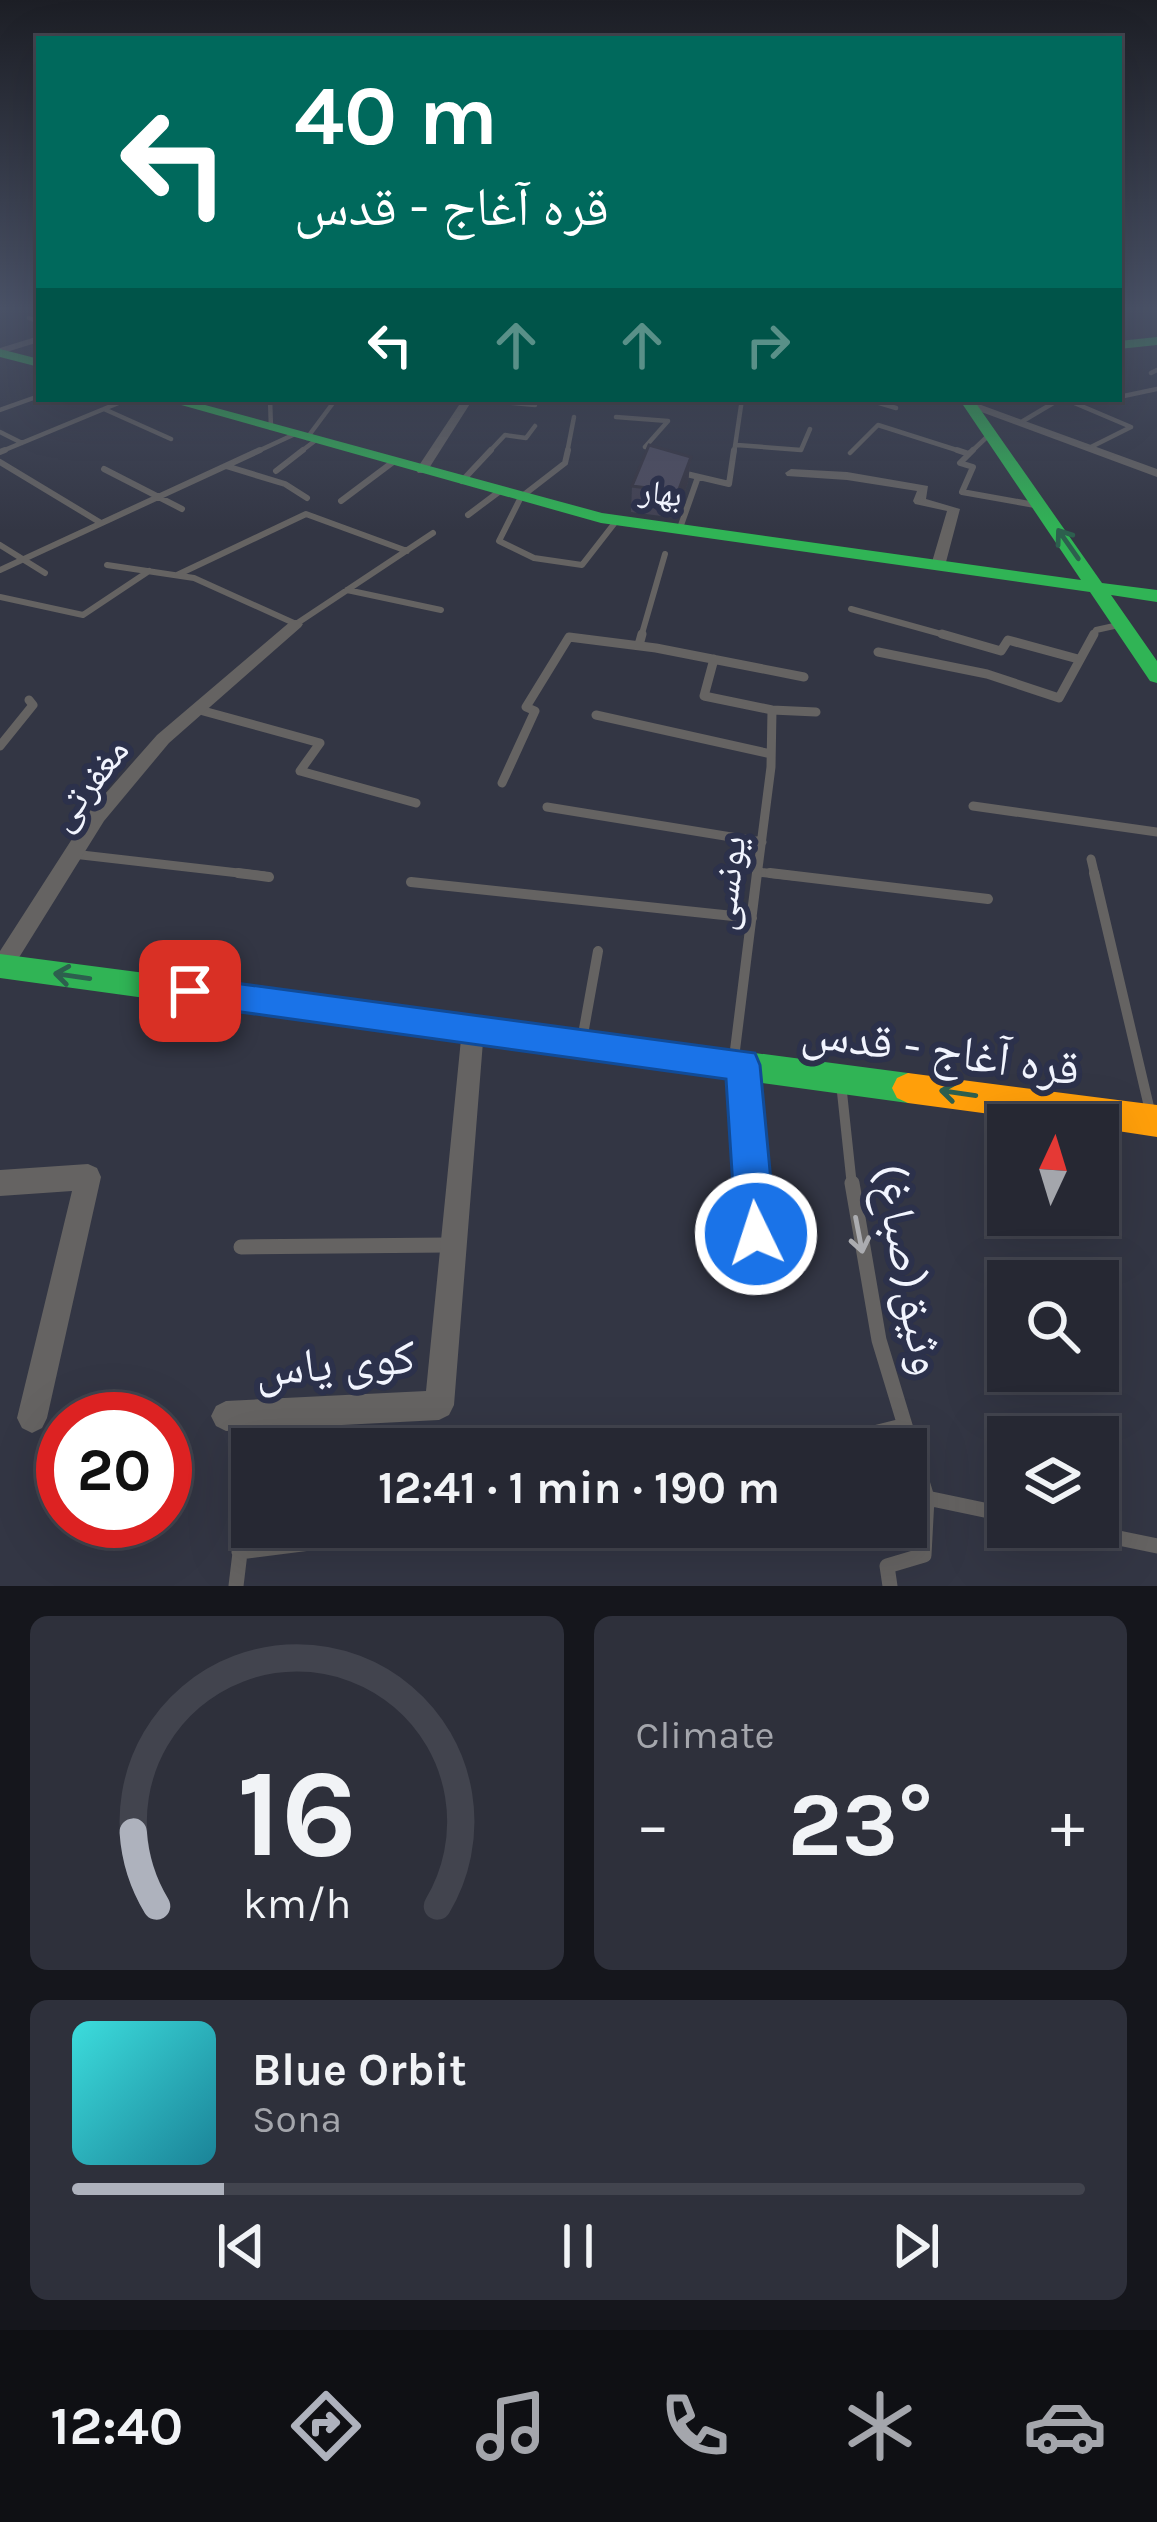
<!DOCTYPE html>
<meta charset="utf-8">
<style>
:root{--surface:#262833;--page:#2e303b;--text:#f1f3f6;--muted:#a4a6ac;--line:#42444e;--accent:#aeb2bd}
body{margin:0;font-family:Karla,"Noto Naskh Arabic",sans-serif;background:var(--page);color:var(--text);height:100vh;display:flex;flex-direction:column;font-size:45px;white-space:nowrap}
*{box-sizing:border-box;margin:0}
p{font-size:39px;color:var(--muted)}
.icon{flex:none;width:66px;height:66px;fill:none;stroke:currentColor;stroke-width:2;stroke-linecap:round;stroke-linejoin:round}
.map{position:relative;height:1586px;overflow:hidden}
.drawer{display:flex;flex-direction:column;gap:30px;padding:30px;background:#15161c;flex:1}
.drawer>*{flex:none}
.top-card{position:absolute;left:36px;top:36px;width:1086px;height:366px;border-radius:0px;box-shadow:0 12px 48px #0002,0 0 0 3px var(--line);background:#00695c;color:#fff;overflow:hidden}
.needle{width:78px;rotate:4deg}
.buttons{position:absolute;left:987px;top:1104px;display:grid;gap:24px}
.buttons a{display:grid;place-items:center;width:132px;height:132px;border-radius:0px;background:var(--surface);box-shadow:0 12px 48px #0002,0 0 0 3px var(--line);font-size:60px}
.speed{position:absolute;left:36px;top:1392px;display:flex;gap:24px;font-size:60px;font-weight:700;text-align:center}
.speed>*{display:grid;place-content:center;width:156px;height:156px;border-radius:50%;background:var(--surface);box-shadow:0 12px 48px #0002,0 0 0 3px var(--line);line-height:1}
.speed .limit{border:18px solid #d22;background:#fff;color:#111}
.pin{position:absolute;display:grid;place-items:center;width:102px;height:102px;color:#fff;margin:-51px;border-radius:24px;box-shadow:0 6px 18px #0006}
.me{position:absolute;width:132px;margin:-66px;rotate:356deg;stroke-linejoin:round;filter:drop-shadow(0 0 9px #0008)}
.turn{display:flex;align-items:center;gap:42px;height:252px;padding:0 60px;font-size:54px}
.turn .icon{width:156px;height:156px;stroke-width:2.5}
.turn b{display:block;font-size:84px;line-height:102px}
.lanes{display:flex;align-items:center;height:114px;padding:0 60px;background:#0003;justify-content:center;gap:60px;direction:ltr}
.lanes .off{opacity:.35}
.big{font-size:90px;font-weight:700;line-height:1.1}
.drawer .widget{flex:1;display:flex;flex-direction:column;justify-content:center;gap:18px;min-width:0;padding:0 42px;border-radius:18px;background:var(--page)}
.drawer .dial{align-items:center;gap:0}
.dial svg{height:312px;overflow:visible;fill:none;stroke:var(--line);stroke-width:7;stroke-linecap:round;text-anchor:middle}
.dial text{fill:var(--text);stroke:none}
.song{display:flex;align-items:center;gap:36px}
.cover{width:144px;height:144px;border-radius:18px;background:linear-gradient(135deg,hsl(180 70% 55%),hsl(190 70% 35%))}
.played{height:12px;border-radius:6px;background:linear-gradient(90deg,var(--accent) 15%,var(--line) 15%)}
.keys{display:flex;justify-content:space-around;direction:ltr}
.heat{display:flex;justify-content:space-between;align-items:center;font-size:66px;direction:ltr}
.drawer .tiles{flex:1;display:grid;gap:30px;grid-template-columns:1fr 1fr}
.widget:last-child{grid-column:span 2}
.trip{position:absolute;left:231px;top:1428px;width:696px;height:120px;border-radius:0px;background:var(--surface);box-shadow:0 12px 48px #0002,0 0 0 3px var(--line);font-weight:700;line-height:120px;text-align:center}
.menu{display:flex;height:192px;justify-content:space-around;align-items:center;background:#0f1014;color:var(--muted)}
.menu .icon{width:84px;height:84px}
.menu .on{color:var(--accent)}
.menu b{font-size:54px;color:var(--text)}
.map>svg:first-child{display:block}
.lines{fill:none;stroke-linecap:round;stroke-linejoin:round}
.lane-far4{stroke:#656362;stroke-width:4.5}
.lane-far3{stroke:#656362;stroke-width:6}
.lane-far2{stroke:#656362;stroke-width:9}
.lane-far1{stroke:#656362;stroke-width:10}
.lane{stroke:#656362;stroke-width:15}
.street{fill:#656362;fill-rule:evenodd}
.fast{fill:#30b455;fill-rule:evenodd}
.slow{fill:#ff9f0a;fill-rule:evenodd}
.wall{fill:#424152}
.shaded-wall{fill:#363542}
.building{fill:#4d4c5f;stroke:#363542;stroke-width:3}
.oneway{stroke:#2d5f4e}
.oneway2{stroke:#abacb0}
.route{fill:#1a73e8;stroke:#114b97;stroke-width:3}
.labels{text-anchor:middle;stroke-width:12;stroke-linejoin:round;paint-order:stroke}
.far-street-label{font-size:33px;fill:#f1f4fe;stroke:#2c314b}
.street-label{font-size:39px;fill:#f1f4fe;stroke:#2c314b}
.near-street-label{font-size:48px;fill:#f1f4fe;stroke:#2c314b}
</style>
<div class="map">
<svg width="1157" height="1586" viewBox="0 0 1157 1586">
<rect width="100%" height="100%" fill="#333644"/>
<g class="lines">
<!-- lane-far4 -->
<path class="lane-far4" d="M29 318 39 322
M1151 373 1157 370
M1119 397 1157 389
M270 399 271 428
M468 399 535 405
M866 399 896 408
M1065 399 1131 427 1091 447
M104 409 171 439
M0 410 39 396
M616 417 668 421 645 447 656 449
M1023 421 1060 399
M0 432 22 443
M307 438 336 399
M737 445 801 450 810 429
M0 452 128 399
M254 453 295 434
M299 453 316 440
M488 453 505 435 526 438 535 426
M567 453 574 417
M734 453 742 399
M850 453 878 425 966 453
M970 453 990 434"/>
<!-- lane-far3 -->
<path class="lane-far3" d="M568 450 565 463 521 497 499 541 534 558 582 565 617 520
M957 450 969 454
M973 450 960 463 973 467 962 492 1035 505
M0 452 5 450
M0 462 101 523
M226 466 285 484 307 498
M104 469 182 509
M276 471 303 450
M678 472 729 484 734 450
M462 481 491 450
M341 501 393 462
M468 515 500 491
M680 528 698 477
M0 545 45 573
M107 565 194 578 296 624 433 533
M0 570 260 450
M177 575 306 514 407 551
M347 590 441 610
M0 597 83 615 149 571
M851 609 952 637
M641 637 665 554
M1092 637 1096 630 1123 624"/>
<!-- lane-far2 -->
<path class="lane-far2" d="M942 634 1001 651 1008 640 1078 659
M639 645 642 634
M878 652 987 674 1059 698 1094 634
M714 659 704 696 772 710 816 712
M196 709 320 743 300 771 416 803
M596 715 771 754
M0 746 33 705 29 700
M502 783 535 711 526 707 569 637 656 648 804 677
M973 806 1157 832
M547 807 762 842
M73 854 264 876
M1091 859 1095 876
M758 872 795 876
M757 876 771 767 772 710"/>
<!-- lane-far1 -->
<path class="lane-far1" d="M238 873 269 877
M770 873 988 899
M1094 873 1150 1111
M411 882 752 918
M582 1040 598 951
M734 1058 757 873
M743 1070 752 1186
M841 1083 852 1186"/>
<!-- lane -->
<path class="lane" d="M752 1183 759 1276
M852 1183 879 1340 927 1498 924 1555 887 1566 890 1586
M241 1247 448 1245
M252 1449 256 1420
M810 1449 902 1426
M927 1498 1008 1515
M1065 1527 1157 1546
M239 1552 435 1527
M236 1586 252 1453"/>
<!-- street -->
<path class="street" d="M39 336V342L0 354V348Z
M463 399H473L426 473H418L416 470Z
M965 402H973L1157 469V477L965 406Z
M791 469 847 472 928 486 926 499 960 509 946 562 939 566 932 562 947 511 915 504 913 501 917 491 847 480 787 476 785 473Z
M296 620 303 624 301 627 169 743 104 821 10 972 0 974V951L90 811 157 735 291 621Z
M473 1019 481 1022 484 1029 454 1405 449 1415 439 1420 226 1431 216 1426 211 1416 216 1406 226 1401 426 1391 462 1029 465 1022Z
M88 1164 97 1168 101 1177 47 1418 42 1428 32 1433 22 1428 17 1418 72 1191 0 1196V1170Z"/>
<!-- fast -->
<path class="fast" d="M1157 337V345L1119 349V341Z
M0 349 39 359V367L0 357Z
M160 399H183L602 513 1081 580 959 399H973L1102 583 1157 590V602L1111 595 1157 661V683L1150 681 1090 592 601 523Z
M0 954 908 1073 919 1078 924 1088 919 1098 908 1103 0 978Z"/>
<!-- slow -->
<path class="slow" d="M908 1073 1157 1105V1137L1098 1128V1125H1072L908 1103 897 1098 892 1088 897 1078Z"/>
</g>
<!-- wall -->
<path class="wall" d="M691 457 688 482 676 518 631 512 632 486Z"/>
<!-- shaded-wall -->
<path class="shaded-wall" d="M691 457 688 482 676 518 678 492Z"/>
<!-- building -->
<path class="building" d="M649 445 691 457 678 492 632 486Z"/>
<!-- one-way arrows -->
<defs><path id="oneway-shaft" d="M-6 0H5M1.5-3L5.5 0L1.5 3" fill="none" stroke-width="1.6" stroke-linecap="round" stroke-linejoin="round" transform="scale(3)"/></defs>
<g class="oneway">
<use href="#oneway-shaft" transform="translate(1068 544) rotate(-125)"/>
<use href="#oneway-shaft" transform="translate(72 976) rotate(-172)"/>
<use href="#oneway-shaft" transform="translate(958 1093) rotate(-172)"/>
</g>
<use class="oneway2" href="#oneway-shaft" transform="translate(859 1235) rotate(79)"/>
<!-- sky -->
<linearGradient id="sky" x2="0" y2="1"><stop stop-color="#1c1e25"/><stop offset="0.58" stop-color="#4a5267"/><stop offset="1" stop-color="#4a5267" stop-opacity="0"/></linearGradient>
<rect width="1157" height="531" fill="url(#sky)"/>
<!-- route -->
<path class="route" d="M190 977 755 1053 760 1065 776 1234 770 1248 756 1254 742 1248 736 1234 726 1079 190 1005 179 1001 174 991 179 981Z"/>
<g class="labels">
<!-- far-street labels -->
<g class="far-street-label">
<text transform="translate(661 492) rotate(8)" y="12">بهار</text>
</g>
<!-- street labels -->
<g class="street-label">
<text transform="translate(87 783) rotate(-52)" y="14">مغفرتی</text>
<text transform="translate(726 883) rotate(-83)" y="14">یونسی</text>
</g>
<!-- near-street labels -->
<g class="near-street-label">
<text transform="translate(941 1049) rotate(8)" y="17">قره آغاج - قدس</text>
<text transform="translate(910 1269) rotate(79)" y="17">وثیق(صباغ)</text>
<text transform="translate(335 1362) rotate(-5)" y="17">کوی یاس</text>
</g>
</g>
</svg>
<div class="buttons">
<a><svg class="needle" viewBox="-14 -14 28 28"><path d="M0-13l5 13h-10z" fill="#e53935"/><path d="M0 13l5-13h-10z" fill="#a4a6ac"/></svg></a>
<a><svg class="icon" aria-label="search" viewBox="0 0 24 24"><circle cx="10" cy="10" r="6"/><path d="M15 15l6 6"/></svg></a>
<a><svg class="icon" aria-label="layers" viewBox="0 0 24 24"><path d="M12 4l9 5-9 5-9-5zM3 14l9 5 9-5"/></svg></a>
</div>
<div class="speed"><div class="limit">20</div></div>
<div class="pin" style="left:190px;top:991px;background:#d93025"><svg class="icon" aria-label="arrive" viewBox="0 0 24 24"><path d="M6 21V4h12l-3 4 3 4H6"/></svg></div>
<svg class="me" style="left:756px;top:1234px" viewBox="-20 -20 40 40"><circle r="17" fill="#1a73e8" stroke="#fff" stroke-width="3"/><path d="M0-11L8 9 0 5-8 9z" fill="#fff"/></svg>
<div class="trip">12:41 · 1 min · 190 m</div>
<div class="top-card">
<div class="turn"><svg class="icon" aria-label="left" viewBox="0 0 24 24"><path d="M17 20v-9H6M10 6l-5 5 5 5"/></svg><div><b>40 m</b>قره آغاج - قدس</div></div>
<div class="lanes"><svg class="icon" aria-label="left" viewBox="0 0 24 24"><path d="M17 20v-9H6M10 6l-5 5 5 5"/></svg><svg class="icon off" aria-label="ahead" viewBox="0 0 24 24"><path d="M12 20V5M6 11l6-6 6 6"/></svg><svg class="icon off" aria-label="ahead" viewBox="0 0 24 24"><path d="M12 20V5M6 11l6-6 6 6"/></svg><svg class="icon off" aria-label="right" viewBox="0 0 24 24"><path d="M7 20v-9h11M14 6l5 5-5 5"/></svg></div>
</div>
</div>
<section class="drawer">
<div class="tiles">
<div class="widget dial"><svg viewBox="0 0 100 80">
<path d="M14 69A42 42 0 1 1 86 69"/>
<path d="M14 69A42 42 0 0 1 8 50" stroke="#aeb2bd"/>
<text x="50" y="56" font-size="32" font-weight="700">16</text>
<text x="50" y="72" font-size="11">km/h</text>
</svg></div>
<div class="widget"><p>Climate</p>
<div class="heat"><a>−</a><b class="big">23°</b><a>+</a></div>
</div>
<div class="widget">
<div class="song"><i class="cover"></i><div><b>Blue Orbit</b><p>Sona</p></div></div>
<div class="played"></div>
<div class="keys"><svg class="icon" aria-label="previous" viewBox="0 0 24 24"><path d="M18 5L8 12l10 7zM5 5v14"/></svg><svg class="icon" aria-label="pause" viewBox="0 0 24 24"><path d="M8 5v14M16 5v14"/></svg><svg class="icon" aria-label="next" viewBox="0 0 24 24"><path d="M6 5l10 7-10 7zM19 5v14"/></svg></div>
</div>
</div>
</section>
<nav class="menu">
<b>12:40</b>
<svg class="icon on" aria-label="directions" viewBox="0 0 24 24"><path d="M12 3l9 9-9 9-9-9zM9 14v-3h6M13 9l2 2-2 2"/></svg>
<svg class="icon" aria-label="music" viewBox="0 0 24 24"><path d="M9 18V5l10-2v13"/><circle cx="6" cy="18" r="3"/><circle cx="16" cy="16" r="3"/></svg>
<svg class="icon" aria-label="phone" viewBox="0 0 24 24"><path d="M5 4h4l2 5-3 2q2 4 5 5l2-3 5 2v4C11 20 4 13 5 4z"/></svg>
<svg class="icon" aria-label="climate" viewBox="0 0 24 24"><path d="M12 3v18M4 7l16 10M4 17L20 7"/></svg>
<svg class="icon" aria-label="car" viewBox="0 0 24 24"><path d="M5 17H2v-5l4-1 3-4h7l3 4 3 1v5h-3M9 17h6M6 11h13"/><circle cx="7" cy="17" r="2"/><circle cx="17" cy="17" r="2"/></svg>
</nav>
